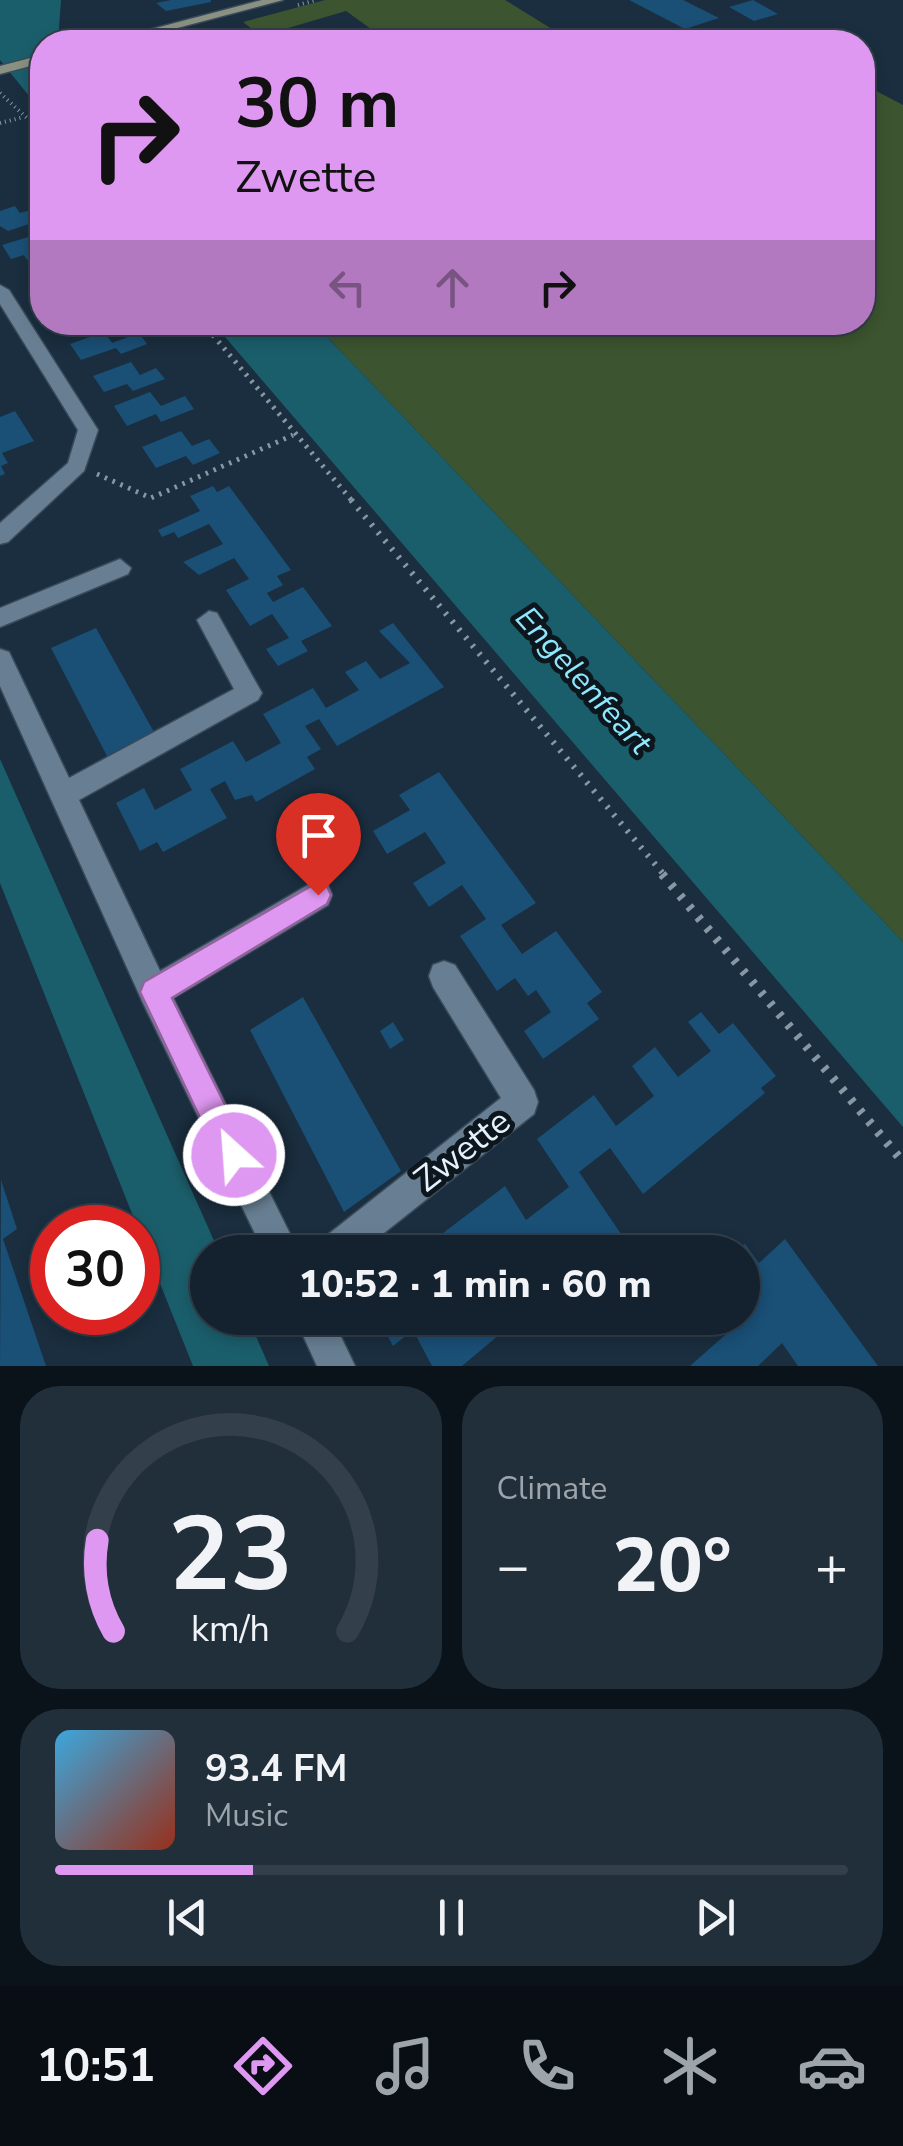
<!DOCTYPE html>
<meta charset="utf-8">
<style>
:root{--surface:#14222f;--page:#212f3b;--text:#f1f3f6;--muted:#9da4aa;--line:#333f4b;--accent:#df98f1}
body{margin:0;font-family:"Nunito Sans",sans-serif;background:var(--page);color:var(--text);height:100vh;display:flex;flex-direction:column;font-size:38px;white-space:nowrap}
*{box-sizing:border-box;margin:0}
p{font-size:32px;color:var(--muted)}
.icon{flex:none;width:55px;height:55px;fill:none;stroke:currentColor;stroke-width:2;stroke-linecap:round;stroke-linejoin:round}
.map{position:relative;height:1366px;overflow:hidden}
.sheet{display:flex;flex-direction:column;gap:20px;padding:20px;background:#0b131a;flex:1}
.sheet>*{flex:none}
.guide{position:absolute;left:30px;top:30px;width:845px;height:305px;border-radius:40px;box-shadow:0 5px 15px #0003,0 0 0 2px var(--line);background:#df98f1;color:#111;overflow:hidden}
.speed{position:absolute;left:30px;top:1205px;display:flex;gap:20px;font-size:50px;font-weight:700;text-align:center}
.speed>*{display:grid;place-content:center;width:130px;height:130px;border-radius:50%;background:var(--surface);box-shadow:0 5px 15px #0003,0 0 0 2px var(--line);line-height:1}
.speed .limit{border:15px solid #d22;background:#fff;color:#111}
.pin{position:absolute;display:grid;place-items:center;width:85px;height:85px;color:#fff;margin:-102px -42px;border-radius:50% 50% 50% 0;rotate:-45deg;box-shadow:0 0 10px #0007}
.pin .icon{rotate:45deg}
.me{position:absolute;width:110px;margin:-55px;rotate:334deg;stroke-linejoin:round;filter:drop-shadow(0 0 8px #0008)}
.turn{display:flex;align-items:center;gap:35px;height:210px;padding:0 40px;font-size:45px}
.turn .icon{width:130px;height:130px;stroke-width:2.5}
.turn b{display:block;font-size:70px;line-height:85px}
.lanes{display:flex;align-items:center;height:95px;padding:0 40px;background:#0003;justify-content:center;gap:50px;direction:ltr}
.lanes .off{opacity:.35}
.big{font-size:75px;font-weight:800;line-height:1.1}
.sheet .widget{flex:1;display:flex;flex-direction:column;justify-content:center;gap:15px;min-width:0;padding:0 35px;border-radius:40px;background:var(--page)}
.sheet .dial{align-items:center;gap:0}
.dial svg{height:260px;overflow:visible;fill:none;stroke:var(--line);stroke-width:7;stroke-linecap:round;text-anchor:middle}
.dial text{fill:var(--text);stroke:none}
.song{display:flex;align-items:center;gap:30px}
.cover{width:120px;height:120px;border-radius:15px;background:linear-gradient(135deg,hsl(200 70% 55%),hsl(10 70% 35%))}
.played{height:10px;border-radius:5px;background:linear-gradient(90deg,var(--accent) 25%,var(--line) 25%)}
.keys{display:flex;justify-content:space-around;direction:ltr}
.heat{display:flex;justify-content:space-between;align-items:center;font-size:55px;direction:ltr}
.sheet .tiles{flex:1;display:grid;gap:20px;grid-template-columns:1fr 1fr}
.widget:last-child{grid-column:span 2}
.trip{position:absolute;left:190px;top:1235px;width:570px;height:100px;border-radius:50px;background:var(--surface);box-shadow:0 5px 15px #0003,0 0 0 2px var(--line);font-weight:800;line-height:100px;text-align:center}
.menu{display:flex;height:160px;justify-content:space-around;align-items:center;background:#080e13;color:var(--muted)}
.menu .icon{width:70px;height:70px}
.menu .active{color:var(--accent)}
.menu b{font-size:45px;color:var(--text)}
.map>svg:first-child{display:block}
.green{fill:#3c542f}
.water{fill:#1b5e6b}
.building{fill:#1a4f76}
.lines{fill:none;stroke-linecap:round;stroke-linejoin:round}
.street-casing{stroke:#394b5a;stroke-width:3}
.secondary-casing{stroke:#394b5a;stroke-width:3}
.path-far3{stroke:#8798a5;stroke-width:4;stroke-dasharray:1 4;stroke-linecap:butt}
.path-far2{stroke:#8798a5;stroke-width:5;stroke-dasharray:2.5 6;stroke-linecap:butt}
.path-far1{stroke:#8798a5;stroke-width:6;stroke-dasharray:2.5 8;stroke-linecap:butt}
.path{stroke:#8798a5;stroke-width:9;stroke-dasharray:4 10;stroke-linecap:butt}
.street{fill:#687f93;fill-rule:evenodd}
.secondary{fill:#8a9182;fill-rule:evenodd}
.route{fill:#df98f1;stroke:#91639d;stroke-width:2.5}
.labels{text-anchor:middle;stroke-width:10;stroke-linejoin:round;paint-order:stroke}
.water-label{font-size:32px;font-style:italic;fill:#8de8fe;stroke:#0d161d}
.near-street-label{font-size:35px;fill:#e5f2fd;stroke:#0d161d}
</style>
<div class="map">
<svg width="903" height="1366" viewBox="0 0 903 1366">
<rect width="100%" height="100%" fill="#1a2e3f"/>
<!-- green -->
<path class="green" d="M325 0H505L573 42H389L346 11 261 36 243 22Z
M863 84 903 105V942L314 323 862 322Z"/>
<!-- water -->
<path class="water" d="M0 0H61L58 42H42V112L0 60Z
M213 323H314L903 942V1127Z
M0 759 219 1252H208V1318H248L269 1366H193L0 883Z"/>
<!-- building -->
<path class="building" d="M171 0H211V2L166 11 156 3Z
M629 0H683L719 18 685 29Z
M753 0 778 14 754 21 729 7Z
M15 206 20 213 34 209 41 220 8 231 0 226V211Z
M35 235 42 241V255L27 260 24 255 11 259 2 245Z
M104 332 112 343 139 333 147 344 121 354 116 348 81 360 70 344Z
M131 362 140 375 156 368 165 379 133 391 127 384 104 392 93 376Z
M150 392 161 406 185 396 194 409 161 422 156 414 127 426 114 406Z
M15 411 34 441 2 453 8 463 1 466 5 474 0 476V417Z
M181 431 192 446 209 439 220 453 193 465 186 456 156 468 142 447Z
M213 486 217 492 229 486 291 570 277 576 283 585 267 593 273 602 303 587 332 626 301 641 308 651 278 666 266 649 289 638 272 614 250 626 226 590 249 579 234 558 199 575 183 562 223 544 209 524 178 538 174 532 162 537 158 530 200 511 190 496Z
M393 623 444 687 337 746 319 719 305 726 321 749 307 757 315 769 256 802 252 795 235 800 225 781 210 789 227 818 163 852 157 842 140 851 116 803 144 788 155 810 192 790 180 769 233 741 246 762 281 743 263 714 313 688 326 708 359 690 345 672 366 661 380 679 410 663 379 631Z
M96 628 154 732 107 756 51 648Z
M439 772 536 903 501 925 522 954 556 931 602 992 587 1003 599 1019 543 1059 524 1031 551 1012 536 990 528 996 515 978 497 991 460 936 486 919 462 885 429 907 413 883 446 863 425 832 387 854 373 831 410 810 399 795Z
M303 997 401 1171 344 1212 250 1030Z
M701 1012 719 1034 733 1023 776 1076 761 1088 765 1093 643 1194 610 1148 579 1172 621 1234 599 1252H454L443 1233 505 1186 526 1220 569 1187 537 1139 594 1095 616 1126 654 1096 632 1066 655 1047 678 1077 711 1051 688 1022Z
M393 1022 404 1040 390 1049 380 1031Z
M1 1180 17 1229 3 1239 46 1366H0Z
M785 1239 878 1366H798L782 1343 758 1366H690L742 1320V1252H735L745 1244 759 1263Z
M378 1318H516L517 1320 462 1366H432L413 1330 393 1346Z"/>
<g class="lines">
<defs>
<path id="street" d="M0 285 9 290 98 430 84 471 8 542 0 544V523L68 463 78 430 0 304Z
M120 559 131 568 128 574 0 627V608Z
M209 611 217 613 258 686 262 693 258 700 79 800 160 971 308 885 318 881 328 885 332 895 328 905 173 998 299 1252H264L143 1003 0 686V649L9 652 69 778 234 689 197 620Z
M444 961 455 965 534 1090 538 1102 534 1114 360 1252H316L321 1240 501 1098 433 987 429 976 433 965Z
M295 1318H332L355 1366H317Z"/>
<path id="secondary" d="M262 0H283L124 42H103Z
M42 55V63L0 74V66Z"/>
</defs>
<!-- street casing -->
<use href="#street" class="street-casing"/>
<!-- secondary casing -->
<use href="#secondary" class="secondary-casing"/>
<!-- path-far3 -->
<path class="path-far3" d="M298 5 316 0
M0 93 42 132
M0 123 24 117"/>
<!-- path-far2 -->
<path class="path-far2" d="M202 322 353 502
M97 474 151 498 293 435"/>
<!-- path-far1 -->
<path class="path-far1" d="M351 500 665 876"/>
<!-- path -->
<path class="path" d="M662 874 903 1162"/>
<!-- street -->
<use href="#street" class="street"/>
<!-- secondary -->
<use href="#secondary" class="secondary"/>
</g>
<!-- route -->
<path class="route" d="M318 882 327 886 331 895 327 904 172 998 250 1155 245 1166 234 1170 223 1166 140 992 144 982Z"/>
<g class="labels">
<!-- water labels -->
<g class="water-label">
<text transform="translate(584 680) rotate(48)" y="11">Engelenfeart</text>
</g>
<!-- near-street labels -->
<g class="near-street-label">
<text transform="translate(462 1150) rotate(-38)" y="12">Zwette</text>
</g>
</g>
</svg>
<div class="speed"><div class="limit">30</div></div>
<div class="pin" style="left:318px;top:895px;background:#d93025"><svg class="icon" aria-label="arrive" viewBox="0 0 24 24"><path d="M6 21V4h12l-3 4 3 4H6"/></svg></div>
<svg class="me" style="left:234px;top:1155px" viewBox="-20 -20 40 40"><circle r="17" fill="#df98f1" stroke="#fff" stroke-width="3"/><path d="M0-11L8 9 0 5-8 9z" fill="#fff"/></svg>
<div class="trip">10:52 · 1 min · 60 m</div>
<div class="guide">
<div class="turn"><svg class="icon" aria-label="right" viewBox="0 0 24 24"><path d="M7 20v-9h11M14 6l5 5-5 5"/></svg><div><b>30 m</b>Zwette</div></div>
<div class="lanes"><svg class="icon off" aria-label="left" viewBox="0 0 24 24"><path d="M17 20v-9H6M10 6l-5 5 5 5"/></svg><svg class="icon off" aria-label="ahead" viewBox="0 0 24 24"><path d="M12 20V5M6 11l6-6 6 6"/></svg><svg class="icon" aria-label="right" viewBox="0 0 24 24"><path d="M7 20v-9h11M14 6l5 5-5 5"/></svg></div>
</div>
</div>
<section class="sheet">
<div class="tiles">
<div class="widget dial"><svg viewBox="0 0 100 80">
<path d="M14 69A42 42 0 1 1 86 69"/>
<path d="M14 69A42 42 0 0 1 9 41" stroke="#df98f1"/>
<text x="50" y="56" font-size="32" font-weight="700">23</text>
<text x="50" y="72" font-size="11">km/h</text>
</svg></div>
<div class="widget"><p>Climate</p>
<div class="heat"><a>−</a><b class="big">20°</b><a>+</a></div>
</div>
<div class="widget">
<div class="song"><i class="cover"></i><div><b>93.4 FM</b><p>Music</p></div></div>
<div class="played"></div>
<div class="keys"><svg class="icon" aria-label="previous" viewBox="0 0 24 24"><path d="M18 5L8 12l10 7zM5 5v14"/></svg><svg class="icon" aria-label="pause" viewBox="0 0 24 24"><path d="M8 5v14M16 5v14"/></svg><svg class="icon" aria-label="next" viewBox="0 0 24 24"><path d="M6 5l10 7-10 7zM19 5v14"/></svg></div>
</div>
</div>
</section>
<nav class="menu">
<b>10:51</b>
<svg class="icon active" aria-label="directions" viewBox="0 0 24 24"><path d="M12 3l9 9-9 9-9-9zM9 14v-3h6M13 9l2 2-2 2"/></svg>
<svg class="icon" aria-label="music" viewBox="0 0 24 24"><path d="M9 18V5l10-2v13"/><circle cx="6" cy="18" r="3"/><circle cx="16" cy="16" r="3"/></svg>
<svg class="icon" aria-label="phone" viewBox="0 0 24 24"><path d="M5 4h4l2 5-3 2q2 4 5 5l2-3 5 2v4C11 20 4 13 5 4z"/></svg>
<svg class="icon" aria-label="climate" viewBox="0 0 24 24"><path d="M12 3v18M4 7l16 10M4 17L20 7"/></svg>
<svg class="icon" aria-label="car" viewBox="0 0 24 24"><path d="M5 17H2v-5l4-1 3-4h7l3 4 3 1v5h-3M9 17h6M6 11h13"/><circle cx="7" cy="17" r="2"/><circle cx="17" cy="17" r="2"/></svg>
</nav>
